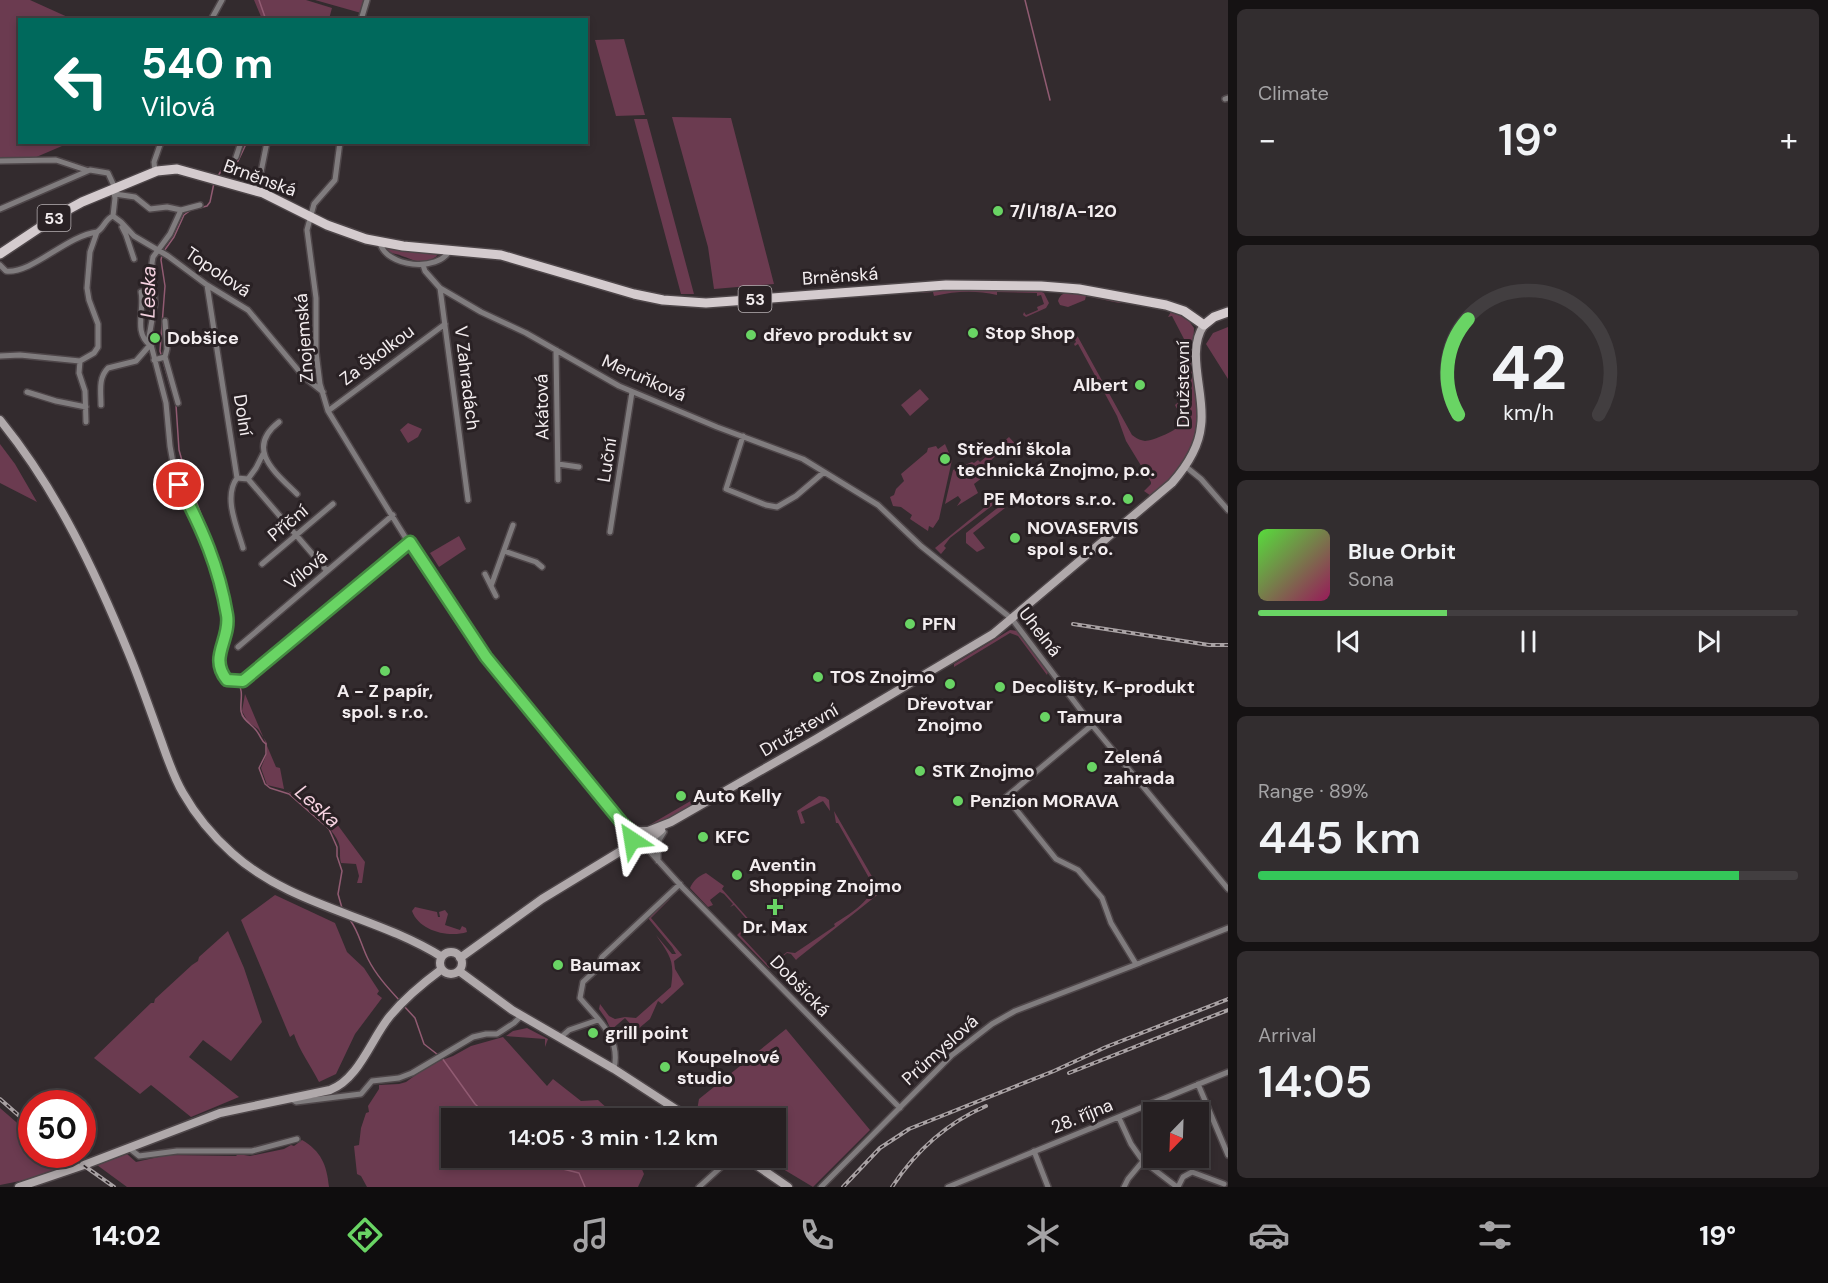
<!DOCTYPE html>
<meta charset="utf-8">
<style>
:root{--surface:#262022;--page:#322d2f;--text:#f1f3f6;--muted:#a4a3a5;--line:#423e40;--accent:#69d464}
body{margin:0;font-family:"DM Sans",sans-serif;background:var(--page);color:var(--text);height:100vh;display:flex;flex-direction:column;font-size:22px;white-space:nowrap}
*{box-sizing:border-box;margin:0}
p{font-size:20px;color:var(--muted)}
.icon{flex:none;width:33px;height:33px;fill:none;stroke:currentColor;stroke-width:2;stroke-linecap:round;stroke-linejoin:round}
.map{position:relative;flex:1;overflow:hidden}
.panel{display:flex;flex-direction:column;gap:9px;padding:9px;background:#151213;width:600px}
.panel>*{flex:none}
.top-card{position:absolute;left:18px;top:18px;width:570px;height:126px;border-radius:0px;box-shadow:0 3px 9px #0003,0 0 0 2px var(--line);background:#00695c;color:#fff;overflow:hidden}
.needle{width:39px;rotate:203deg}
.buttons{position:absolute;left:1143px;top:1102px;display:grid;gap:12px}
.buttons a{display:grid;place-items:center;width:66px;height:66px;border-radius:0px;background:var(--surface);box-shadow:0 3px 9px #0003,0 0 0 2px var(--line);font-size:30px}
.speed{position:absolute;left:18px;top:1090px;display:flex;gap:12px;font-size:30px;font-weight:700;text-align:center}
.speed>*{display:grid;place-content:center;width:78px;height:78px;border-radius:50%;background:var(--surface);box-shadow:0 3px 9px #0003,0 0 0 2px var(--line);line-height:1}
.speed .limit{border:9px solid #d22;background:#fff;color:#111}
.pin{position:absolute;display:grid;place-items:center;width:51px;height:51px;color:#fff;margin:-26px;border:3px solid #fff;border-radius:50%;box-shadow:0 2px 6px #0007}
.me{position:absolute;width:66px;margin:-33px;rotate:327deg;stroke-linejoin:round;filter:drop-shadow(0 0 4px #0008)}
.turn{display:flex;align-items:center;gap:21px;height:126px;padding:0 24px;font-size:27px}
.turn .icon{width:78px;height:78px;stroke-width:2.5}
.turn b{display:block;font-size:42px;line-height:51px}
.big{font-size:45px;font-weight:600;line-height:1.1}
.panel .widget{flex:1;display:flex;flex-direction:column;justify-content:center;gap:9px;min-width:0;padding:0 21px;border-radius:9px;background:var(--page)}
.panel .dial{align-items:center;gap:0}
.dial svg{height:156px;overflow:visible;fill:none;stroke:var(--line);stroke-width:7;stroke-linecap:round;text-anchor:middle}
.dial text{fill:var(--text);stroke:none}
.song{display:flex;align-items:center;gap:18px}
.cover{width:72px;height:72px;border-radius:9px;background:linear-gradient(135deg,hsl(110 70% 55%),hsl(330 70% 35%))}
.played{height:6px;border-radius:3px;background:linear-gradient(90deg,var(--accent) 35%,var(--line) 35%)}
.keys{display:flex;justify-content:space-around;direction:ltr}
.heat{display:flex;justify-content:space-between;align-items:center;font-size:33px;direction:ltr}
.charge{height:9px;border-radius:4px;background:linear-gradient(90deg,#34c759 89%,var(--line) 0)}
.trip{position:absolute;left:441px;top:1108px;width:345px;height:60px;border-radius:0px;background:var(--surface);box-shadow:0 3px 9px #0003,0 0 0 2px var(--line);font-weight:600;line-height:60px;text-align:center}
.menu{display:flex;height:96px;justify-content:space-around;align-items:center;background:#0f0d0e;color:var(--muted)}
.menu .icon{width:42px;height:42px}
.menu .on{color:var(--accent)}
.menu b{font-size:27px;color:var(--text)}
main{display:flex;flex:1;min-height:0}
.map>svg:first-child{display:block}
.green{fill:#6b3b50}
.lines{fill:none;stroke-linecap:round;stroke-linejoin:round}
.stream{stroke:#915b72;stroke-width:1.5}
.street-casing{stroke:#4e4649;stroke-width:8}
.secondary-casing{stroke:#4e4649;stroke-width:11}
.primary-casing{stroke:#4e4649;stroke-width:12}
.street{stroke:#807c7e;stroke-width:5}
.secondary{stroke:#b0a9ab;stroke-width:8}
.primary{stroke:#d4cbce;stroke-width:9}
.rail-casing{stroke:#a9a2a4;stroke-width:4}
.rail{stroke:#292124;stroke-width:1.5;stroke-dasharray:4.5;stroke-linecap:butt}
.route-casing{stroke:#448a41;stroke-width:15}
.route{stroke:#69d464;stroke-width:10}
.poi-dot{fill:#69d464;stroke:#292124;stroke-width:2}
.labels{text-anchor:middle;stroke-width:6;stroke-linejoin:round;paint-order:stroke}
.shield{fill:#292124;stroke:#b6b0b2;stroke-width:1.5}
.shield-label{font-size:16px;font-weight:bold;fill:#f3edef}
.street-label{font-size:18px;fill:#f3edef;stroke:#292124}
.poi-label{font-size:18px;font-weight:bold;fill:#f3edef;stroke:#292124;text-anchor:start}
.water-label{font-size:20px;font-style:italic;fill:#f6d3e1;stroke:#292124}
</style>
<main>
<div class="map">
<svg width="1228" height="1187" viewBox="0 0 1228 1187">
<rect width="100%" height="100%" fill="#332b2e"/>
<!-- green -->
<path class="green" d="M0 0H30L72 19 20 20V142L69 143 34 158H0Z
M254 0H306L332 8 329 19H262Z
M315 0H365L361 13Z
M624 39 645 115 616 116 595 40Z
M672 117 731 118 774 284 714 289 708 247Z
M634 119H647L694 294H681Z
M388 248 436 253 437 256C419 270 405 253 389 253L386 250Z
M926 289 1040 291 1044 293 1049 303 1046 308 1026 317 1023 315 1024 312 1026 315 1038 310 1037 307 1044 304 1041 295 1037 296V293L997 292V295C975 290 956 291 934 296L933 292 921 293Z
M1072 292 1130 301 1119 303 1086 296 1085 300 1068 307 1060 305 1058 301C1060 294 1065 292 1072 292Z
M1172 310 1184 314 1194 328C1194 337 1192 346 1192 355 1197 422 1209 448 1151 496L1144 491 1151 484V482L1126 441 1117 416 1078 344 1075 346 1074 344 1076 342 1072 333 1069 334 1068 332H1072L1078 337 1132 435C1136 438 1139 440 1145 441 1152 441 1180 430 1182 422 1183 416 1177 410 1175 405L1186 395 1184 391 1186 390 1181 380 1185 377 1182 364 1184 362 1179 351 1183 349 1181 340 1184 339 1172 316 1168 317Z
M1228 327V379L1206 344 1213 333Z
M920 389 929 399 910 416 901 405Z
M408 423 422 429 418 437 408 443 400 430Z
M1009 437 1018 447 1019 452 1017 453 1014 447 1003 454 999 453 989 462 995 468 974 484 978 493 957 506 961 500 958 496 945 504 953 470 972 462 974 463 978 460 980 462Z
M0 444 15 464 37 502 0 483Z
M945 444 952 460 939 519 933 528 929 526 928 531 910 519 912 515 901 507 893 506 890 497 894 495 896 489 904 481 901 474 927 452 928 448 936 446 938 449Z
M1001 494 1004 497 1002 498 1001 497 997 500 998 502 995 501 992 504 993 505 950 538 944 546 946 548 941 554 935 548Z
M1006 504 1005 508 973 533 985 548 977 552 966 543V533L996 509Z
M459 536 466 549 439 567 430 553Z
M1010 630 1018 631 1048 672 1047 675 1018 636 1010 633 954 667V664Z
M245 694 276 767 280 768 284 789 267 785 261 768 267 753V743L258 729 248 722 242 711Z
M287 791 318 804 331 816 365 862 362 883H357L359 876 356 864 341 863C339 856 341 851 339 844 336 830 300 799 287 791Z
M706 792 709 796 655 827H646Z
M819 796 825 797 829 800 830 811 823 801 801 812 805 823 801 824 797 811Z
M834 811 881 892 798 958 796 960 791 954 787 953 769 968 737 935 750 923 734 905 730 907 733 904 724 894 720 892 710 900 713 905 708 907 690 888C693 881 698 876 706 873L724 886 722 889 752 923 740 935 769 966 787 952 795 953 835 926 834 924C849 914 870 903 873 885L838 823H836Z
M275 895 335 923 347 952 364 968 379 991 377 994 382 998 355 1034 336 1074 319 1082C311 1066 299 1050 294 1034L290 1037 241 920Z
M670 899 651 918 682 955 674 961 675 969 684 984 662 1004 658 1001 650 1019 638 1029 636 1027 634 1028 625 1018 611 1030 606 1019 599 1009 600 1004 609 1016 615 1019 625 1017 636 1018 671 987C675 960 670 956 656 935L672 954H676L672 947 648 918 667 900Z
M415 907 437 912 438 917H440L439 912 445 910 448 914 445 925 460 930 462 926 466 928 467 932C449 938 419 931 412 911Z
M228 931 244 968 262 1022 231 1061 203 1040 189 1057 239 1097 191 1117 151 1085 140 1094 94 1058 151 1003H154L155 999 192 965 198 961 199 957Z
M527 1028 548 1039 545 1047V1039L506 1036 513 1031Z
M786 1029 870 1130 813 1187 768 1160 765 1164 756 1158H776V1119H701L696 1116 699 1099Z
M503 1037 547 1086 553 1079 581 1101 598 1100 619 1119H452V1158H637L644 1174 638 1187H367L361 1176 357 1174 354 1146 359 1145 361 1128 366 1113 369 1112 368 1106 379 1089V1085L399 1084 406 1082 431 1064 453 1056 471 1046Z
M0 1108 31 1135 32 1155H58L70 1165 30 1179 0 1185Z
M302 1140C321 1151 327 1165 329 1187H127L97 1165 127 1154 136 1162 167 1155 236 1156 238 1154 250 1156 284 1149 291 1145 294 1146Z"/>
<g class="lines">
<!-- stream -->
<path class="stream" d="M259 0 266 20
M1025 0 1050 100
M218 176 221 171 238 161 247 142
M164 251 174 237 184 215 191 210 207 206 210 202 214 183
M162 255 161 260 165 286 160 351 172 392
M176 405 179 450 185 471 225 579 231 624 223 664 228 674 235 679
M238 683C244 692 240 700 241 711 243 722 253 724 258 733 261 737 261 741 266 744V754L259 768 265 784 270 788 289 794 329 829 337 847V856L342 871 338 894 342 908
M350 920C359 932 361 945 368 959 376 975 388 988 400 1001
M403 1005 415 1018 424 1044 442 1058 475 1104 491 1119
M549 1158 563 1169 579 1173 585 1187"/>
<defs>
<path id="street" d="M211 20 222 0
M361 20 367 0
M1225 99 1228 98
M340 142 335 180 314 204 307 230 316 298V352L320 384 328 411C379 494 428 579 486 657 528 714 575 769 622 823L633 833
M236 157 241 142
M0 161 56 160 86 170
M155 172 154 162 161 142
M255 190 261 172 267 142
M115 194 135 197 150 209 167 207 181 210 200 205
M0 209 90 170 108 173 115 188
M181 210 170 234 153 257 152 263 155 303 149 337 166 403 170 446 175 474 202 528 218 576 227 620 218 659 219 667 222 674 231 682 242 681 410 542
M113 216 121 222 134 236 168 256 207 285 248 310 304 377 323 392
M122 227 126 235 134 259
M380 243C386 267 438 273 450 250
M0 265 6 271C32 274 66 236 97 232
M423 265 425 271 440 288 468 500
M207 285 237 478C223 497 237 527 243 548
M440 288 481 312 526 333 619 386 717 427 803 459 878 505 921 546 1012 619 1092 725 1228 889
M556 350 558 480
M0 356 20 355 80 361
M165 357 178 403
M154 360 165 357 167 349 165 321
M80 361 94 353 98 347V324L89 300 87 288 90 252 97 232C104 228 105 219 113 216L115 198 113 189
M80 361 79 373 85 391 86 422
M27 392 56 401 86 407
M101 405C101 392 98 378 108 368L136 361 150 345C133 332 145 310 141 292
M328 411 445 324
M279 422C244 449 276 473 297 494
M743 436 726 489 766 505 777 507 796 496 824 472
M558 464 579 467
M1185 466 1201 479 1228 510
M237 478 248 479 327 571
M248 479 256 468 263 454
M610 532 632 392
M504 551 536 562 542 567
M262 564 333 504
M485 574 496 596
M491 586 513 525
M238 647 393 515
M1092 725 1006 797 1056 859 1078 870 1102 898 1111 923 1136 964
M643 844 683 888 900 1108
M620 850 625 836 623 824
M658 861V842L664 832
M1142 962 1228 928
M560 1038 569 1030 598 1020
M614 1069C621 1037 599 1021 580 998L583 982 597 969 602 957 680 884
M1198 1084 1228 1155
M290 1098 296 1102 361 1094 372 1081 399 1078 412 1073 473 1037 486 1034H497L514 1023 521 1016
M1119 1118 1131 1144 1143 1161 1177 1187
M129 1148 139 1156 177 1151H252L297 1139
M1034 1151 1048 1187
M699 1187 731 1158
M821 1187 952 1055 992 1024 1015 1011 1140 963
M948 1187 1228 1072
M1124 1187 1128 1179 1143 1161
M1178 1187 1183 1177 1192 1172 1224 1184"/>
<path id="secondary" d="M0 420C57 490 95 571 129 654 141 683 151 713 162 743 168 760 174 778 183 793 195 814 214 837 232 853 292 907 375 915 442 957
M634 843 632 837 635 831H648L671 822 816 739 993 634 1172 483C1186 467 1199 448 1201 426 1206 395 1185 352 1204 325
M634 843C643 848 653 836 661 830
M440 963a11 11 0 1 1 22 0a11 11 0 1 1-22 0Z
M460 958 542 899 634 843
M459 971 512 1010 614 1069 691 1119
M746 1158 788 1187
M19 1187 84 1165 220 1113 330 1090C359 1079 371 1039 390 1016 405 998 423 983 442 969"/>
<path id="primary" d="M0 254 60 214 82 202 157 171 177 169 263 193 327 225 366 239 403 246 501 255 634 294 663 300 706 303 946 285 1041 286 1079 289 1166 305 1184 311 1204 325 1214 317 1228 312"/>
</defs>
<!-- street casing -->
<use href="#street" class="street-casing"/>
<!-- secondary casing -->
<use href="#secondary" class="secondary-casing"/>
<!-- primary casing -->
<use href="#primary" class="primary-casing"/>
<!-- street -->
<use href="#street" class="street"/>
<!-- secondary -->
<use href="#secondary" class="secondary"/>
<!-- primary -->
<use href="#primary" class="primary"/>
<defs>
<path id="rail" d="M1073 624 1209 645H1228
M1069 1073 1228 1010
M0 1099 32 1127
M69 1155 114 1187
M843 1187 880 1148 909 1129 1054 1071 1106 1047 1228 999
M892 1187C915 1152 947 1123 986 1106"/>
</defs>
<!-- rail casing -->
<use href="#rail" class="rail-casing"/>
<!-- rail -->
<use href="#rail" class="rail"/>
</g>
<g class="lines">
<defs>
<path id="route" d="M179 485C202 528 219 567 227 615 231 640 208 657 227 680L243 681 410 542 486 657 622 823 633 833 632 840"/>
</defs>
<!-- route casing -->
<use href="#route" class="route-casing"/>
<!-- route -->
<use href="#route" class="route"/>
</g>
<!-- markers -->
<g class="poi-dot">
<circle cx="998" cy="211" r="6"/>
<circle cx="973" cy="333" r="6"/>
<circle cx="751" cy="335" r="6"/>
<circle cx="155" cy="338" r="6"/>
<circle cx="1140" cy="385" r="6"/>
<circle cx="945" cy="459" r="6"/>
<circle cx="1128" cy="499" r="6"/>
<circle cx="1015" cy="538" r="6"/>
<circle cx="910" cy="624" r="6"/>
<circle cx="385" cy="671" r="6"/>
<circle cx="818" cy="677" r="6"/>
<circle cx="950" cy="684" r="6"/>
<circle cx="1000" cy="687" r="6"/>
<circle cx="1045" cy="717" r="6"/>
<circle cx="1092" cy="767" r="6"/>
<circle cx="920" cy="771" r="6"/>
<circle cx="681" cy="796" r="6"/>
<circle cx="958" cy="801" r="6"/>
<circle cx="703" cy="837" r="6"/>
<circle cx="737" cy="875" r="6"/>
<path d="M772 898h6v6h6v6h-6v6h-6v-6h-6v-6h6z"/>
<circle cx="558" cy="965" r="6"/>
<circle cx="593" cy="1033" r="6"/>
<circle cx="665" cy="1067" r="6"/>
</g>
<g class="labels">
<!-- shield labels -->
<g class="shield">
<rect x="37.5" y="205" width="33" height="26" rx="4.5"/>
<rect x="738.5" y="286" width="33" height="26" rx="4.5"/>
</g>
<g class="shield-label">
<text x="54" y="224">53</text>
<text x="755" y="305">53</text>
</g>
<!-- street labels -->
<g class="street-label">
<text transform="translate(260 178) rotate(20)" y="6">Brněnská</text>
<text transform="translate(218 272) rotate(34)" y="6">Topolová</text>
<text transform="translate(840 276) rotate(-4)" y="6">Brněnská</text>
<text transform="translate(304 338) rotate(-94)" y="6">Znojemská</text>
<text transform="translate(377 355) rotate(-37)" y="6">Za Školkou</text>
<text transform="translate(467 378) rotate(83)" y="6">V Zahradách</text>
<text transform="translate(644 378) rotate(24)" y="6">Meruňková</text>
<text transform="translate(1183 384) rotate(-90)" y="6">Družstevní</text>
<text transform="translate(542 407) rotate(-91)" y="6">Akátová</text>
<text transform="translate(243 415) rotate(81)" y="6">Dolní</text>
<text transform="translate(607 460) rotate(-81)" y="6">Luční</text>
<text transform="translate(288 523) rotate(-40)" y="6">Příční</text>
<text transform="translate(306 570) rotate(-40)" y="6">Vilová</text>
<text transform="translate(1040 632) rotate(52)" y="6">Uhelná</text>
<text transform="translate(799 730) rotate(-30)" y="6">Družstevní</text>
<text transform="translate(800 986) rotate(46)" y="6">Dobšická</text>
<text transform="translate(940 1050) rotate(-42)" y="6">Průmyslová</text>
<text transform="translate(1082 1116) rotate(-22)" y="6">28. října</text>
</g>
<!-- poi labels -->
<g class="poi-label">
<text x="1010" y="217">7/I/18/A-120</text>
<text x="985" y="339">Stop Shop</text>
<text x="763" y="341">dřevo produkt sv</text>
<text x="167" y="344">Dobšice</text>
<text x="1128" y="391" text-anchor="end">Albert</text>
<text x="957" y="455">Střední škola<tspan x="957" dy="21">technická Znojmo, p.o.</tspan></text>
<text x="1116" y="505" text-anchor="end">PE Motors s.r.o.</text>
<text x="1027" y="534">NOVASERVIS<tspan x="1027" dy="21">spol s r. o.</tspan></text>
<text x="922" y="630">PFN</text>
<text x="830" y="683">TOS Znojmo</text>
<text x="1012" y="693">Decolišty, K-produkt</text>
<text x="385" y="697" text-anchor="middle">A - Z papír,<tspan x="385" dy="21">spol. s r.o.</tspan></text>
<text x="950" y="710" text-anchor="middle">Dřevotvar<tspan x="950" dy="21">Znojmo</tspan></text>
<text x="1057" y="723">Tamura</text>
<text x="1104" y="763">Zelená<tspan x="1104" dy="21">zahrada</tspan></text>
<text x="932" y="777">STK Znojmo</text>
<text x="693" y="802">Auto Kelly</text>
<text x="970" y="807">Penzion MORAVA</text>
<text x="715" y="843">KFC</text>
<text x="749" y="871">Aventin<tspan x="749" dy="21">Shopping Znojmo</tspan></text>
<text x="775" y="933" text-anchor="middle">Dr. Max</text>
<text x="570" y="971">Baumax</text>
<text x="605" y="1039">grill point</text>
<text x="677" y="1063">Koupelnové<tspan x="677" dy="21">studio</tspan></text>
</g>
<!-- water labels -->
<g class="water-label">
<text transform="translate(148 292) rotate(-89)" y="7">Leska</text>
<text transform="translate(318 806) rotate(42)" y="7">Leska</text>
</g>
</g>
</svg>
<div class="buttons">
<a><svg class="needle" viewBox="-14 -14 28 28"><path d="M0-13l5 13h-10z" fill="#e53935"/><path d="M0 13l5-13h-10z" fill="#a4a3a5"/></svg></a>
</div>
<div class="speed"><div class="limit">50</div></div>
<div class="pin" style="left:179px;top:485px;background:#d93025"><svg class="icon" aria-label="arrive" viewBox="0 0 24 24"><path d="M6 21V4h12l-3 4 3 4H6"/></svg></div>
<svg class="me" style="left:632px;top:840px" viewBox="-20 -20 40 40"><path d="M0-17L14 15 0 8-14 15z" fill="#69d464" stroke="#fff" stroke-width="4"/></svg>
<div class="trip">14:05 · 3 min · 1.2 km</div>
<div class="top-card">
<div class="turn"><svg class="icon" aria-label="left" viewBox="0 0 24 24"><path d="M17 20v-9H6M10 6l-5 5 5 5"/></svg><div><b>540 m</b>Vilová</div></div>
</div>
</div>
<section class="panel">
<div class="widget"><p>Climate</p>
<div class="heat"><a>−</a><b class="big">19°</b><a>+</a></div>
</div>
<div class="widget dial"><svg viewBox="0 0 100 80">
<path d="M14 69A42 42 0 1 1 86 69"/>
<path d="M14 69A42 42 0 0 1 19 20" stroke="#69d464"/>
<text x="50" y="56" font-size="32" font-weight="700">42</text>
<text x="50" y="72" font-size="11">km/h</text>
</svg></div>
<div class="widget">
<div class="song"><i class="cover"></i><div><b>Blue Orbit</b><p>Sona</p></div></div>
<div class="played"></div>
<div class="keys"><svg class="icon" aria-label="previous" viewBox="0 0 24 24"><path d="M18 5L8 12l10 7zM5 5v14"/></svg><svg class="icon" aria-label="pause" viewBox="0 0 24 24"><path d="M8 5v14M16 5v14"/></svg><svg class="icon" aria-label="next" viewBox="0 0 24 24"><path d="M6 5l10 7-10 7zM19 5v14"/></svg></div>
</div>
<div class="widget"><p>Range · 89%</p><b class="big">445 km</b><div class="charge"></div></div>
<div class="widget"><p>Arrival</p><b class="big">14:05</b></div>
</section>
</main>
<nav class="menu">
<b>14:02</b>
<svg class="icon on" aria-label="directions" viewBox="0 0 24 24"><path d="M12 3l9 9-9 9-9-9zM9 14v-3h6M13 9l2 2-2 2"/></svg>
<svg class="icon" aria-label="music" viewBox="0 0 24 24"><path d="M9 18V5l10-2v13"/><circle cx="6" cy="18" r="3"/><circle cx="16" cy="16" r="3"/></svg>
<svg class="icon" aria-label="phone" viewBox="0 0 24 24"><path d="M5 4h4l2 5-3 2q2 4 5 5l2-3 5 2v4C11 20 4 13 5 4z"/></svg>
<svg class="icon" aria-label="climate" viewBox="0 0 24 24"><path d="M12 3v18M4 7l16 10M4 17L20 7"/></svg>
<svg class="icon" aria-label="car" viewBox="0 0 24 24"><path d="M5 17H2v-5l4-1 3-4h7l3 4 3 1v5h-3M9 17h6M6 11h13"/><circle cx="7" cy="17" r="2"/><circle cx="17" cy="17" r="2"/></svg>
<svg class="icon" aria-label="filters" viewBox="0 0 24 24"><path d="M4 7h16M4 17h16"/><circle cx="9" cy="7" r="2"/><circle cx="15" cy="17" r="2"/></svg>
<b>19°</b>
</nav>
